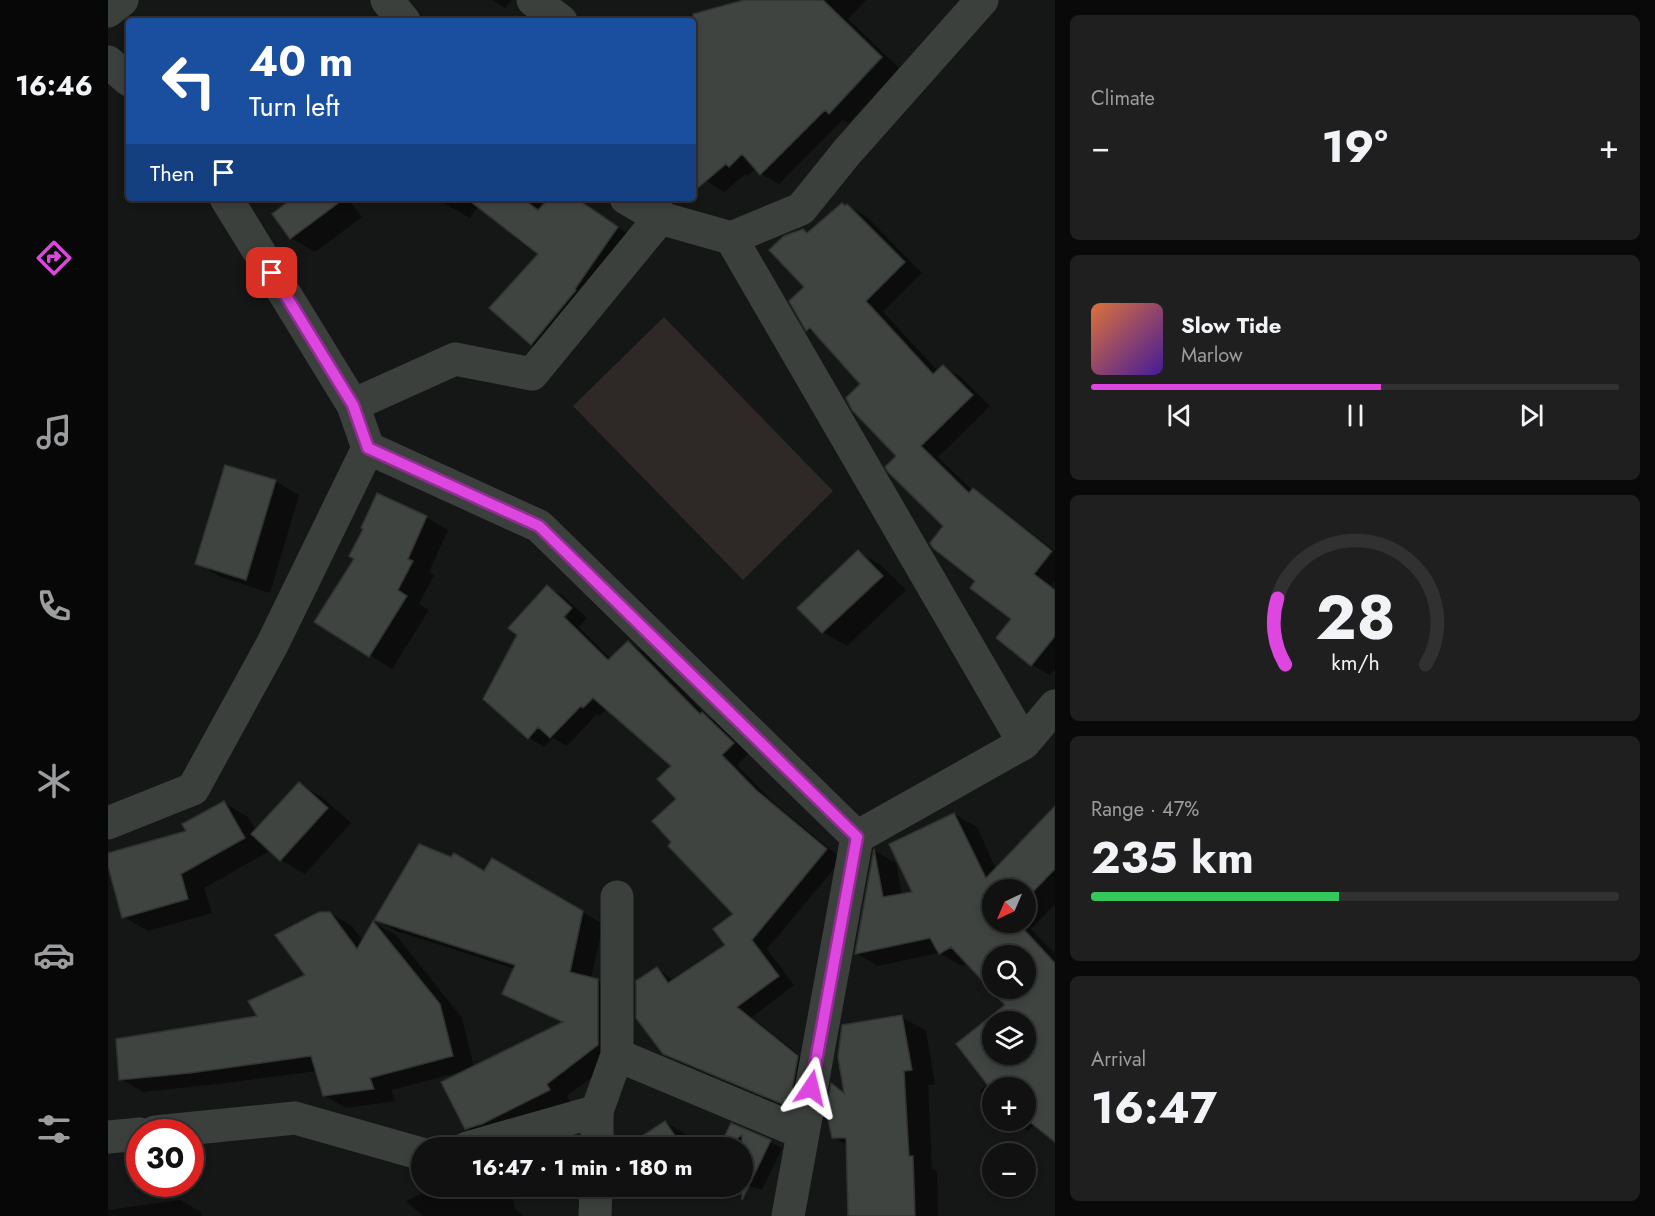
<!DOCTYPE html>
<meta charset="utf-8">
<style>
:root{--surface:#101110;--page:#1e1f1e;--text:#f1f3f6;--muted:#9c9d9f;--line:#303130;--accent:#dd46df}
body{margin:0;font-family:Jost,sans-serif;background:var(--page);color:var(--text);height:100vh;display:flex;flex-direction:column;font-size:22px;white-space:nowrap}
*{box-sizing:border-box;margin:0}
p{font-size:20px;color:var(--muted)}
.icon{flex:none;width:33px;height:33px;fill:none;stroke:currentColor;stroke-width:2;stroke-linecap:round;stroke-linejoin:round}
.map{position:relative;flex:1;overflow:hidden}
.drawer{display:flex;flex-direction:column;gap:15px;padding:15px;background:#090909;width:600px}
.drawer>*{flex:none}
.hud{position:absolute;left:18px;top:18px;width:570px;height:183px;border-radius:6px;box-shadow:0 3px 9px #0003,0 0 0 2px var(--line);background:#1a4fa0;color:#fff;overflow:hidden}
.needle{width:39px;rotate:224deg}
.buttons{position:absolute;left:874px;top:879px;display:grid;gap:12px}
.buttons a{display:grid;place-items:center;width:54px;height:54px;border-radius:50%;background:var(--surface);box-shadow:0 3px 9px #0003,0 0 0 2px var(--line);font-size:30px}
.speed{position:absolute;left:18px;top:1119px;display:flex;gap:12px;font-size:30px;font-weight:700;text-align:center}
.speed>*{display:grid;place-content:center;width:78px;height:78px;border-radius:50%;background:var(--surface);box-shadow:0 3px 9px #0003,0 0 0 2px var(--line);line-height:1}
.speed .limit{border:9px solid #d22;background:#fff;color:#111}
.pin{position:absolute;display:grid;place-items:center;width:51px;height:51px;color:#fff;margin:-26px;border-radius:12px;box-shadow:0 3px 9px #0006}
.me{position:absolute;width:66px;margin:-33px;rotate:10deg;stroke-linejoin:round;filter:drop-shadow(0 0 4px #0008)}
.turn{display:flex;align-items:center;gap:21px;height:126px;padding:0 24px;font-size:27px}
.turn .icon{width:78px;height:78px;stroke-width:2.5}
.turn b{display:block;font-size:42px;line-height:51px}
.then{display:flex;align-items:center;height:57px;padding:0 24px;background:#0003;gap:12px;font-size:22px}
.big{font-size:45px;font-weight:700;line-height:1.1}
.drawer .widget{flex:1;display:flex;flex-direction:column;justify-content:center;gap:9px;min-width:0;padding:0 21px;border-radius:9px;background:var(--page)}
.drawer .dial{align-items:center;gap:0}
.dial svg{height:156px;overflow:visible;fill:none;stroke:var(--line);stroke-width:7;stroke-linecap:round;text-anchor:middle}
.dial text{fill:var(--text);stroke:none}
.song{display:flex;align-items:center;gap:18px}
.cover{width:72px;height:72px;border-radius:9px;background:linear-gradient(135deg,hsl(20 70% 55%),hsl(260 70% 35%))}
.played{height:6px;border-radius:3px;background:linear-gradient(90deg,var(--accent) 55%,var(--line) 55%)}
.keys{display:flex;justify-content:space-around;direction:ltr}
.heat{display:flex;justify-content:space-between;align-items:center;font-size:33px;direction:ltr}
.charge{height:9px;border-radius:4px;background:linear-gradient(90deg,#34c759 47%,var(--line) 0)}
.trip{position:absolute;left:303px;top:1137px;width:342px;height:60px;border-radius:30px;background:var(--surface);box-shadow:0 3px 9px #0003,0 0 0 2px var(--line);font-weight:700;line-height:60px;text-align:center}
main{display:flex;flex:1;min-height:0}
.menu{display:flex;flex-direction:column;width:108px;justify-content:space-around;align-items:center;background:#060706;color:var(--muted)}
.menu .icon{width:42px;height:42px}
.menu .on{color:var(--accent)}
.menu b{font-size:27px;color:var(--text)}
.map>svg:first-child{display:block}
.green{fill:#2e2926}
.shadow{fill:#0007;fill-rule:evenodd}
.building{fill:#3f4440;stroke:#303331;stroke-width:1.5;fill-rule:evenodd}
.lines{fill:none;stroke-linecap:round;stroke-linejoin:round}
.street{stroke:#3c403d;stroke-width:33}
.route-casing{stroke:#902e91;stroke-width:15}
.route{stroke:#dd46df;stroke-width:10}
</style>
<main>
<nav class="menu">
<b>16:46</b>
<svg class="icon on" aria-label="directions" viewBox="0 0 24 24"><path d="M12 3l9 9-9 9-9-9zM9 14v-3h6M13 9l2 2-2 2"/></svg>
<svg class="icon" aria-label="music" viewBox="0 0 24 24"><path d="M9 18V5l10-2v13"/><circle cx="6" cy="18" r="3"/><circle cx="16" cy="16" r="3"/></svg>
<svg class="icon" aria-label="phone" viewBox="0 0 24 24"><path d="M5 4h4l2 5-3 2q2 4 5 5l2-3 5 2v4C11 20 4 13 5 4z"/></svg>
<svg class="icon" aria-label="climate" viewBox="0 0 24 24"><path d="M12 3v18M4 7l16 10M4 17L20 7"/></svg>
<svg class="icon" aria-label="car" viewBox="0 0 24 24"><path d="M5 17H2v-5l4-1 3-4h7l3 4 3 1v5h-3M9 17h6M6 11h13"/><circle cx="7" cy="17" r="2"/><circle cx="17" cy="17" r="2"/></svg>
<svg class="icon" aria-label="filters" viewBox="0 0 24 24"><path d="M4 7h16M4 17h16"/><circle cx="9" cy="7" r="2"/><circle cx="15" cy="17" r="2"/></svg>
</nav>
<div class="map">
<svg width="947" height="1216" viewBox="0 0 947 1216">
<rect width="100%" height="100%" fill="#151716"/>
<!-- green -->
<path class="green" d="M556 317 725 491 635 580 465 406Z"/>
<!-- shadow -->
<path class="shadow" d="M384 0H404L397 8Z
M641 0H758L740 19 791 68 741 123 735 120 671 184 653 174 648 168 640 176 637 174 616 192 585 172V21H566Z
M188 198H239L254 217 207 252 183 238Z
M327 198H473L488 212 526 238 441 354 423 344 432 254 370 206 362 218Z
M740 206 758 216 814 273 775 312 830 371 835 367 853 377 882 406 830 457 865 491 883 501 947 551V581L943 585 947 588V669L942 675 924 665 890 638 905 619 869 581 837 526 790 456 754 385 711 336 700 330 695 230 701 234Z
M167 481 191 495 162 593 113 577 89 563Z
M318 517 340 530 321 572 326 575 311 604 321 610 284 669 208 622Z
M750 552 774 566 798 590 739 646 715 632Z
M439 587 455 596 479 618 471 627 503 659 520 643 536 652 599 716 610 723 641 753 629 765 664 801 734 859 659 949 686 985 644 1017 706 1067 695 1114 573 1063 556 1053 549 969 567 981 619 945 627 915 565 842 570 799 565 766 500 708 492 716 489 714 459 746 445 738 436 747 420 737Z
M191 784 215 798 243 823 197 874 173 860 156 845 160 852 96 888 104 913 40 931 16 917 0 861V854L80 832 116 803 140 817 148 831Z
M947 809V904L923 929 947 954V1140L927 1124 920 1131 901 1120H918V1088H885V1105L872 1091 880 1083 850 1044 899 1006 860 963 854 966 831 953 770 966 748 953 767 851 788 863 794 895 806 893 846 814 869 827 888 869ZM885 890H918V922H885ZM885 956H918V988H885ZM885 1022H918V1054H885Z
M384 860 495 924 483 979 490 980 511 992V1057L459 1096 462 1102 379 1140 358 1128 353 1072 283 1090 287 1101 238 1108 216 1095 209 1071 110 1084 35 1092 13 1079 152 1017 199 976 222 913 244 926 255 941 266 923 288 935 354 1018 366 1067 456 1023 417 1005 396 993 407 969 288 931 268 920 377 873Z
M794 1017 818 1031 827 1084 820 1085 824 1169 829 1171 830 1216H742L740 1146 725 1137 724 1086 737 1093Z
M557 1122 581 1136 589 1148H534Z
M624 1125 674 1148 654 1190 634 1184V1148H612Z
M331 1186H403L407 1209 416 1216H315L298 1201Z
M561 1186H603L584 1199Z
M72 1200 93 1212 94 1216H0V1210Z"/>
<!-- building -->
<path class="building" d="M636 0H715L774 57 721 114 717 110 652 175 634 154 621 167 618 164 585 192V14Z
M185 198H237L182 239 164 214Z
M358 198H414L430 210 441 198H468L510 227 467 289 468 290 423 345 381 308 430 254Z
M734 203 737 206 739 204 797 262 758 301 825 374 835 365 865 395 813 446 861 493 865 488 944 551 926 574 947 590V636L923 666 888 638 903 619 862 588 867 581 825 548 822 543 835 526 780 472 777 467 788 456 744 410 738 398 752 384 702 328 698 331 681 301 696 287 661 250 676 236 695 229 699 233Z
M117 465 168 480 138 580 87 564Z
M269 493 319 516 300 559 305 561 290 590 299 596 261 657 206 622 246 559 241 556 255 529 253 528Z
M750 550 775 576 714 633 689 608Z
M439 585 464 608 456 617 500 660 520 641 592 714 594 712 626 743 614 755 648 790 719 849 644 940 671 976 629 1007 690 1056 683 1097 679 1106 555 1054 528 1018V981L549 967 560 983 617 945 605 929 625 914 560 846 563 842 544 821 568 799 549 779 563 766 485 698 475 708 473 706 442 738 430 727 420 739 375 699 409 635 400 628Z
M191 782 220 808 172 861 143 834Z
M116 801 137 838 73 874 80 899 14 918 0 866V853L78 831 74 824Z
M947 806V869L918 899V890H885V922H909L947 963V1142L918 1119V1088H885V1092L848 1044 897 1005 843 947 831 954 822 938 747 954 766 849 775 897 804 892 781 844 846 813 878 878ZM885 956H918V988H885ZM885 1022H918V1054H885Z
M311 844 343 857 346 853 376 871 384 858 475 911 462 972 490 979V1045L439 1084 442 1090 374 1124 357 1129 333 1082 455 1022 394 994 407 965 266 920Z
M211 912H222L249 949 265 921 332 1004 345 1056 262 1078 266 1089 215 1096 203 1056 82 1073 11 1080 8 1039 149 1016 140 1001 197 975 167 935Z
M794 1015 804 1070 796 1071 801 1156H805L807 1216H740L738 1138H724L718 1110 723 1083 736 1093 730 1057 734 1025Z
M557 1121 575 1148H533L528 1140Z
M623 1123 663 1140 634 1200V1135L616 1148H611Z"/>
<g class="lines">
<!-- street -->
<path class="street" d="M279 0 296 21
M425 0 453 21
M0 11 14 0
M0 62 21 80
M118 198 245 405 260 448 431 526 749 837
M518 198 552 218 623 238 693 209 739 152 874 0
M623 238 916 743
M245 405 347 359 424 374 552 218 545 199
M0 823 85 789 164 645 260 448
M509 1055 695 1133
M47 1132 187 1118 314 1154
M0 1137 32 1134
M359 1148 489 1111
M489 1148V1111L509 1055V897
M487 1216 488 1186
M680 1216 749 837 916 743 947 706"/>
</g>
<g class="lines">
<defs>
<path id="route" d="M164 273 245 405 260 448 431 526 749 837 703 1088"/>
</defs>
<!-- route casing -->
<use href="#route" class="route-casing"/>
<!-- route -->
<use href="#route" class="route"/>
</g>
</svg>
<div class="buttons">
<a><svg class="needle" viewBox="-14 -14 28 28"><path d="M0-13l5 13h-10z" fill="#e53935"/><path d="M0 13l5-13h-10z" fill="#9c9d9f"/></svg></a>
<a><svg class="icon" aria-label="search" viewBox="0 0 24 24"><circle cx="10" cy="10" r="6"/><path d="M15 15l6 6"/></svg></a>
<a><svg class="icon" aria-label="layers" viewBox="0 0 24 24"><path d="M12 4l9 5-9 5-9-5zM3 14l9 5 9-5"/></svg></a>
<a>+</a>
<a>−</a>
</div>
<div class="speed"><div class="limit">30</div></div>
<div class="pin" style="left:164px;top:273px;background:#d93025"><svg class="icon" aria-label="arrive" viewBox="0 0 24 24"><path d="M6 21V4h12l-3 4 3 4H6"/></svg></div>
<svg class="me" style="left:703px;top:1088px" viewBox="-20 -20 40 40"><path d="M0-17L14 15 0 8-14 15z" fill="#dd46df" stroke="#fff" stroke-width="4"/></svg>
<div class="trip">16:47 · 1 min · 180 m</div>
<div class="hud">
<div class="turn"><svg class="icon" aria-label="left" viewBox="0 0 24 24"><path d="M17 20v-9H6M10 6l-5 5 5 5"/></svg><div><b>40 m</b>Turn left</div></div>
<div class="then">Then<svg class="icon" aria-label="arrive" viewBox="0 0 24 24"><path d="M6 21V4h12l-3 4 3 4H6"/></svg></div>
</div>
</div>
<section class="drawer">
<div class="widget"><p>Climate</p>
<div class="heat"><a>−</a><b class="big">19°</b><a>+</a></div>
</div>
<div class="widget">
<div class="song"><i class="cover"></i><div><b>Slow Tide</b><p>Marlow</p></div></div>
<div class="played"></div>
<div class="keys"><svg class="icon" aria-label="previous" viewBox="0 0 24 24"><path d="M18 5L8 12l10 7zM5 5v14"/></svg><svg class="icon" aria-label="pause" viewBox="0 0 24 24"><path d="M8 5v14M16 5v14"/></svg><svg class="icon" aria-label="next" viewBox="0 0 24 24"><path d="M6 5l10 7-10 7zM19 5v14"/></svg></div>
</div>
<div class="widget dial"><svg viewBox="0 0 100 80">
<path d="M14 69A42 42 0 1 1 86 69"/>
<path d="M14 69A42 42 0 0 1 10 35" stroke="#dd46df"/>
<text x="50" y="56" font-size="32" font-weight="700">28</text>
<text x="50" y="72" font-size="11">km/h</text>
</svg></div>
<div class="widget"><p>Range · 47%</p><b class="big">235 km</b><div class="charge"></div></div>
<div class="widget"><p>Arrival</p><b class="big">16:47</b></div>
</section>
</main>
